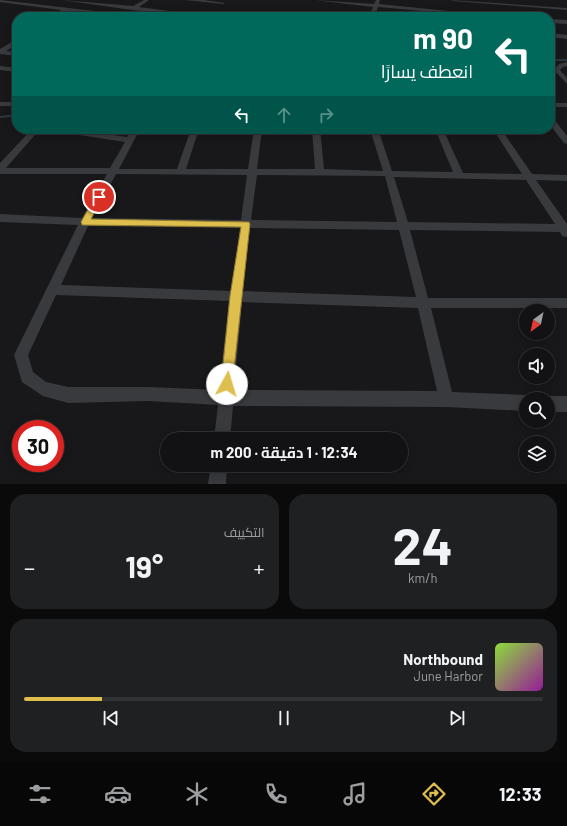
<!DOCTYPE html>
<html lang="ar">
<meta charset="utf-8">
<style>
:root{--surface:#121214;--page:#1f2022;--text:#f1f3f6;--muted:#9c9ea0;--line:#313234;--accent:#debe4c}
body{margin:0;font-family:Barlow,Cairo,sans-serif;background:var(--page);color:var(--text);direction:rtl;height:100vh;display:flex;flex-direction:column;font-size:15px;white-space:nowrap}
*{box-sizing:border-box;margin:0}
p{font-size:13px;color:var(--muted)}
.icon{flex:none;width:22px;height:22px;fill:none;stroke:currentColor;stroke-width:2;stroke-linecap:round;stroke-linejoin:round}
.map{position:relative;height:484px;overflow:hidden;direction:ltr}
.details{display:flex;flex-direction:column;gap:10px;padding:10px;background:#0a0a0b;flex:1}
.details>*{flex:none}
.top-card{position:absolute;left:12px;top:12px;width:543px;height:122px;border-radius:16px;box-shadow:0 2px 10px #0003,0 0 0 1px var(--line);direction:rtl;background:#00695c;color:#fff;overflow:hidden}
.needle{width:26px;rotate:213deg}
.fabs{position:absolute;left:519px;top:304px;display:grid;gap:8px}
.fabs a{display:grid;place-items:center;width:36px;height:36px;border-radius:50%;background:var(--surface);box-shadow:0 2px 10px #0003,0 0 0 1px var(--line);font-size:20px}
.speed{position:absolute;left:12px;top:420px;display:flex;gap:8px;font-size:20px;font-weight:700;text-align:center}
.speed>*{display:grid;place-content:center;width:52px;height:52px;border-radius:50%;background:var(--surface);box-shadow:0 2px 10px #0003,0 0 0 1px var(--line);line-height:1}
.speed .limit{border:6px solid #d22;background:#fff;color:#111}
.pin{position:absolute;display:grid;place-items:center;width:34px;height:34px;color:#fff;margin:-17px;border:2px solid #fff;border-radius:50%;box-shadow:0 1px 4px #0007}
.me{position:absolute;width:44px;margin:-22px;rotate:6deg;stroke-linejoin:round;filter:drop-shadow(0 0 3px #0008)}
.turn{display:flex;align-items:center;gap:14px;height:84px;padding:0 16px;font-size:18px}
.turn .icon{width:52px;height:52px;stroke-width:2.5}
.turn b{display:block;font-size:28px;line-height:34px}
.lanes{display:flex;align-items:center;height:38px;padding:0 16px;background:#0003;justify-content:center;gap:20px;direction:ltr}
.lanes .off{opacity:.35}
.big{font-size:30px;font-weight:700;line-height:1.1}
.details .card{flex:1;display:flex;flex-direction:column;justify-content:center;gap:6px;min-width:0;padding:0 14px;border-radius:16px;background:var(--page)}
.details .dial{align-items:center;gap:0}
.dial b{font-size:52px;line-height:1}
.song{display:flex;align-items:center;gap:12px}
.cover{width:48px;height:48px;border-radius:6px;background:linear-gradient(135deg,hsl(90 70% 55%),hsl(300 70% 35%))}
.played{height:4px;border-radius:2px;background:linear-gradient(90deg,var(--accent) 15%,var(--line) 15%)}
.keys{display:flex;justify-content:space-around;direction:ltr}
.heat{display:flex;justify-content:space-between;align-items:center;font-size:22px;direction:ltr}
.details .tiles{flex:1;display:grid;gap:10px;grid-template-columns:1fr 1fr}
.card:last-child{grid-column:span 2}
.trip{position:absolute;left:160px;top:432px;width:248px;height:40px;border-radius:20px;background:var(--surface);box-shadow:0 2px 10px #0003,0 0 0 1px var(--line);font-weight:700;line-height:40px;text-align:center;direction:rtl}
.tab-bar{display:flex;height:64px;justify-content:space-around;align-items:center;background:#070708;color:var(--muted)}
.tab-bar .icon{width:28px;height:28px}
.tab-bar .selected{color:var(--accent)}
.tab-bar b{font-size:18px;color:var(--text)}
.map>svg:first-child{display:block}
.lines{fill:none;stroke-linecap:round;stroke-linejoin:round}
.stream{stroke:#2f353c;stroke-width:2}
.street{fill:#393a3e;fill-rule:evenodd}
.route{fill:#debe4c;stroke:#907c31}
</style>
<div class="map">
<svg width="567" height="484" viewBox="0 0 567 484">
<rect width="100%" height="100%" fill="#18181a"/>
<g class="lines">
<!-- stream -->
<path class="stream" d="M550 60H567
M0 117 17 115"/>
<!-- street -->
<path class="street" d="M0 0 129 15 132 17H117L67 11 57 17H51L61 10 0 2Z
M62 0 133 6 144 0H149L139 7 208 16 200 17 132 10Z
M185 0H204L225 3 223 4Z
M314 0 374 4 376 0H380L379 4 509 17H489L378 7 375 17H369L373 7Z
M451 0 567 8V10L453 1Z
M328 13 354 15 357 17 326 16Z
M550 19 567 20V24L550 23Z
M550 33 567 35V39L550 37Z
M17 39V44L6 51 17 52V56L0 54V49Z
M567 62V66L563 67 560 70 567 78V84L554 70 559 64Z
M0 66 17 68V72L0 70Z
M0 102H17V106H0Z
M550 103H567V107H550Z
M550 118H553L567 136V144L564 143 550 125Z
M32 129H40L6 168H110L125 142 54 131 50 129H71L127 137 132 129H140L119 169H177L191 129H199L186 169H248L254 129H262L257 169H315L312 129H320L324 169 383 171 370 129H378L392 171 453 172 435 129H443L463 173 522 174 493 129H501L532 174 567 175V181L536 180 567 224V237L562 236 560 232 410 230 428 298H567V308H431L452 392 526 395 532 399H526V411L446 407 233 406 230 439H214L218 405 148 401 68 403 43 396 22 382 14 355 78 225 0 222V214L82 218 107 174H0V163ZM116 174 247 175 241 220 92 218ZM257 175 385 176 397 222 251 220ZM394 177 526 180 555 224 408 222ZM88 226 240 228 231 291 61 285ZM250 228 399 230 416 297 243 291ZM56 295 229 301 219 390 148 387H68L46 382 33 372 28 355ZM242 302 418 308 437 391 234 390Z
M548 396H567V412H548V399H542Z
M211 465H227L226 484H208Z"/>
</g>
<!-- route -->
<path class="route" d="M99 194 103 197 91 219 249 222 250 224 232 388 227 390 223 388 221 384 230 296 241 227 82 225 81 222 96 195Z"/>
</svg>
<div class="fabs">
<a><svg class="needle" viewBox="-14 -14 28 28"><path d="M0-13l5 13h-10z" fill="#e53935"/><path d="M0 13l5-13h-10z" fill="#9c9ea0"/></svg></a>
<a><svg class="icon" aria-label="sound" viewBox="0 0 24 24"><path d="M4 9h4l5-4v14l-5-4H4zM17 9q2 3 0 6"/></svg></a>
<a><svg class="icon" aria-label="search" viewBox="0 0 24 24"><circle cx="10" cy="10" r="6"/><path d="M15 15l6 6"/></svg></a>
<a><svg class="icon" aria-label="layers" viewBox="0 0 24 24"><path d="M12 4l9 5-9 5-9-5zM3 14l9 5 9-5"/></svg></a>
</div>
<div class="speed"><div class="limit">30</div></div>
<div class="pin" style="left:99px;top:197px;background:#d93025"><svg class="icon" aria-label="arrive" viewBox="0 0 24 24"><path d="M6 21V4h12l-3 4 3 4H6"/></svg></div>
<svg class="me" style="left:227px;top:384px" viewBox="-20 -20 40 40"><circle r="19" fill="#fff"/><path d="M0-13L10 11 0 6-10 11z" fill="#debe4c"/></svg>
<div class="trip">12:34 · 1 دقيقة · 200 m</div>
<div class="top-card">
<div class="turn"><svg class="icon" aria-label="left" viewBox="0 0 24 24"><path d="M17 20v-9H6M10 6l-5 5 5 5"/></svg><div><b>90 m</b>انعطف يسارًا</div></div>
<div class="lanes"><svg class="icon" aria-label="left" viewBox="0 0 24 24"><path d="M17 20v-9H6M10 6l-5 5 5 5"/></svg><svg class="icon off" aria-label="ahead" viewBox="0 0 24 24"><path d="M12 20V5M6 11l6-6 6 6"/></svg><svg class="icon off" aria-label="right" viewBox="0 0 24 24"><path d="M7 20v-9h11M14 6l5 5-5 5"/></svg></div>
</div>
</div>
<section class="details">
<div class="tiles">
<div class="card dial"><b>24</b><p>km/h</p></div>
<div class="card"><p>التكييف</p>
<div class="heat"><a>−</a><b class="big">19°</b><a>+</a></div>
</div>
<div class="card">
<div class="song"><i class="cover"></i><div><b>Northbound</b><p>June Harbor</p></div></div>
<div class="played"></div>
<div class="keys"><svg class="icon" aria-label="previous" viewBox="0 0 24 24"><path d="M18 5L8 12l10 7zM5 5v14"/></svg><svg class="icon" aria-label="pause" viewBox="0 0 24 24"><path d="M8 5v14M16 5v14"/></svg><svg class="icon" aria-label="next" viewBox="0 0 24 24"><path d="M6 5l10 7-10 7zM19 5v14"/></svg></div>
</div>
</div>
</section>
<nav class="tab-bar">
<b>12:33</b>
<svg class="icon selected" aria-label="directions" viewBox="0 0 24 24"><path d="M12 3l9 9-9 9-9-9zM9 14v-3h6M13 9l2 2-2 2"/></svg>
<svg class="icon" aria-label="music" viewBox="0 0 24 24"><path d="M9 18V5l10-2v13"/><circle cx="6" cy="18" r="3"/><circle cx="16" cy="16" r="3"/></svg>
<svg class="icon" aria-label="phone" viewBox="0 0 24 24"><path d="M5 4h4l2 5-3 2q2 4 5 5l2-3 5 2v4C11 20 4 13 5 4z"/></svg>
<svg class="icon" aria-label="climate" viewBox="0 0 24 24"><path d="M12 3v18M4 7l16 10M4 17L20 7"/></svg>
<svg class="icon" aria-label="car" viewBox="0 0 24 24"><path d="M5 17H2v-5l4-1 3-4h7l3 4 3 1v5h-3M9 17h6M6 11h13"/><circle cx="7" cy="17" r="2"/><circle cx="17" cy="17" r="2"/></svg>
<svg class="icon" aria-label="filters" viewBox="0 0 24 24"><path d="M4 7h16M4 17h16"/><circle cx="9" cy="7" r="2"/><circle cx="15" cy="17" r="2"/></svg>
</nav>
